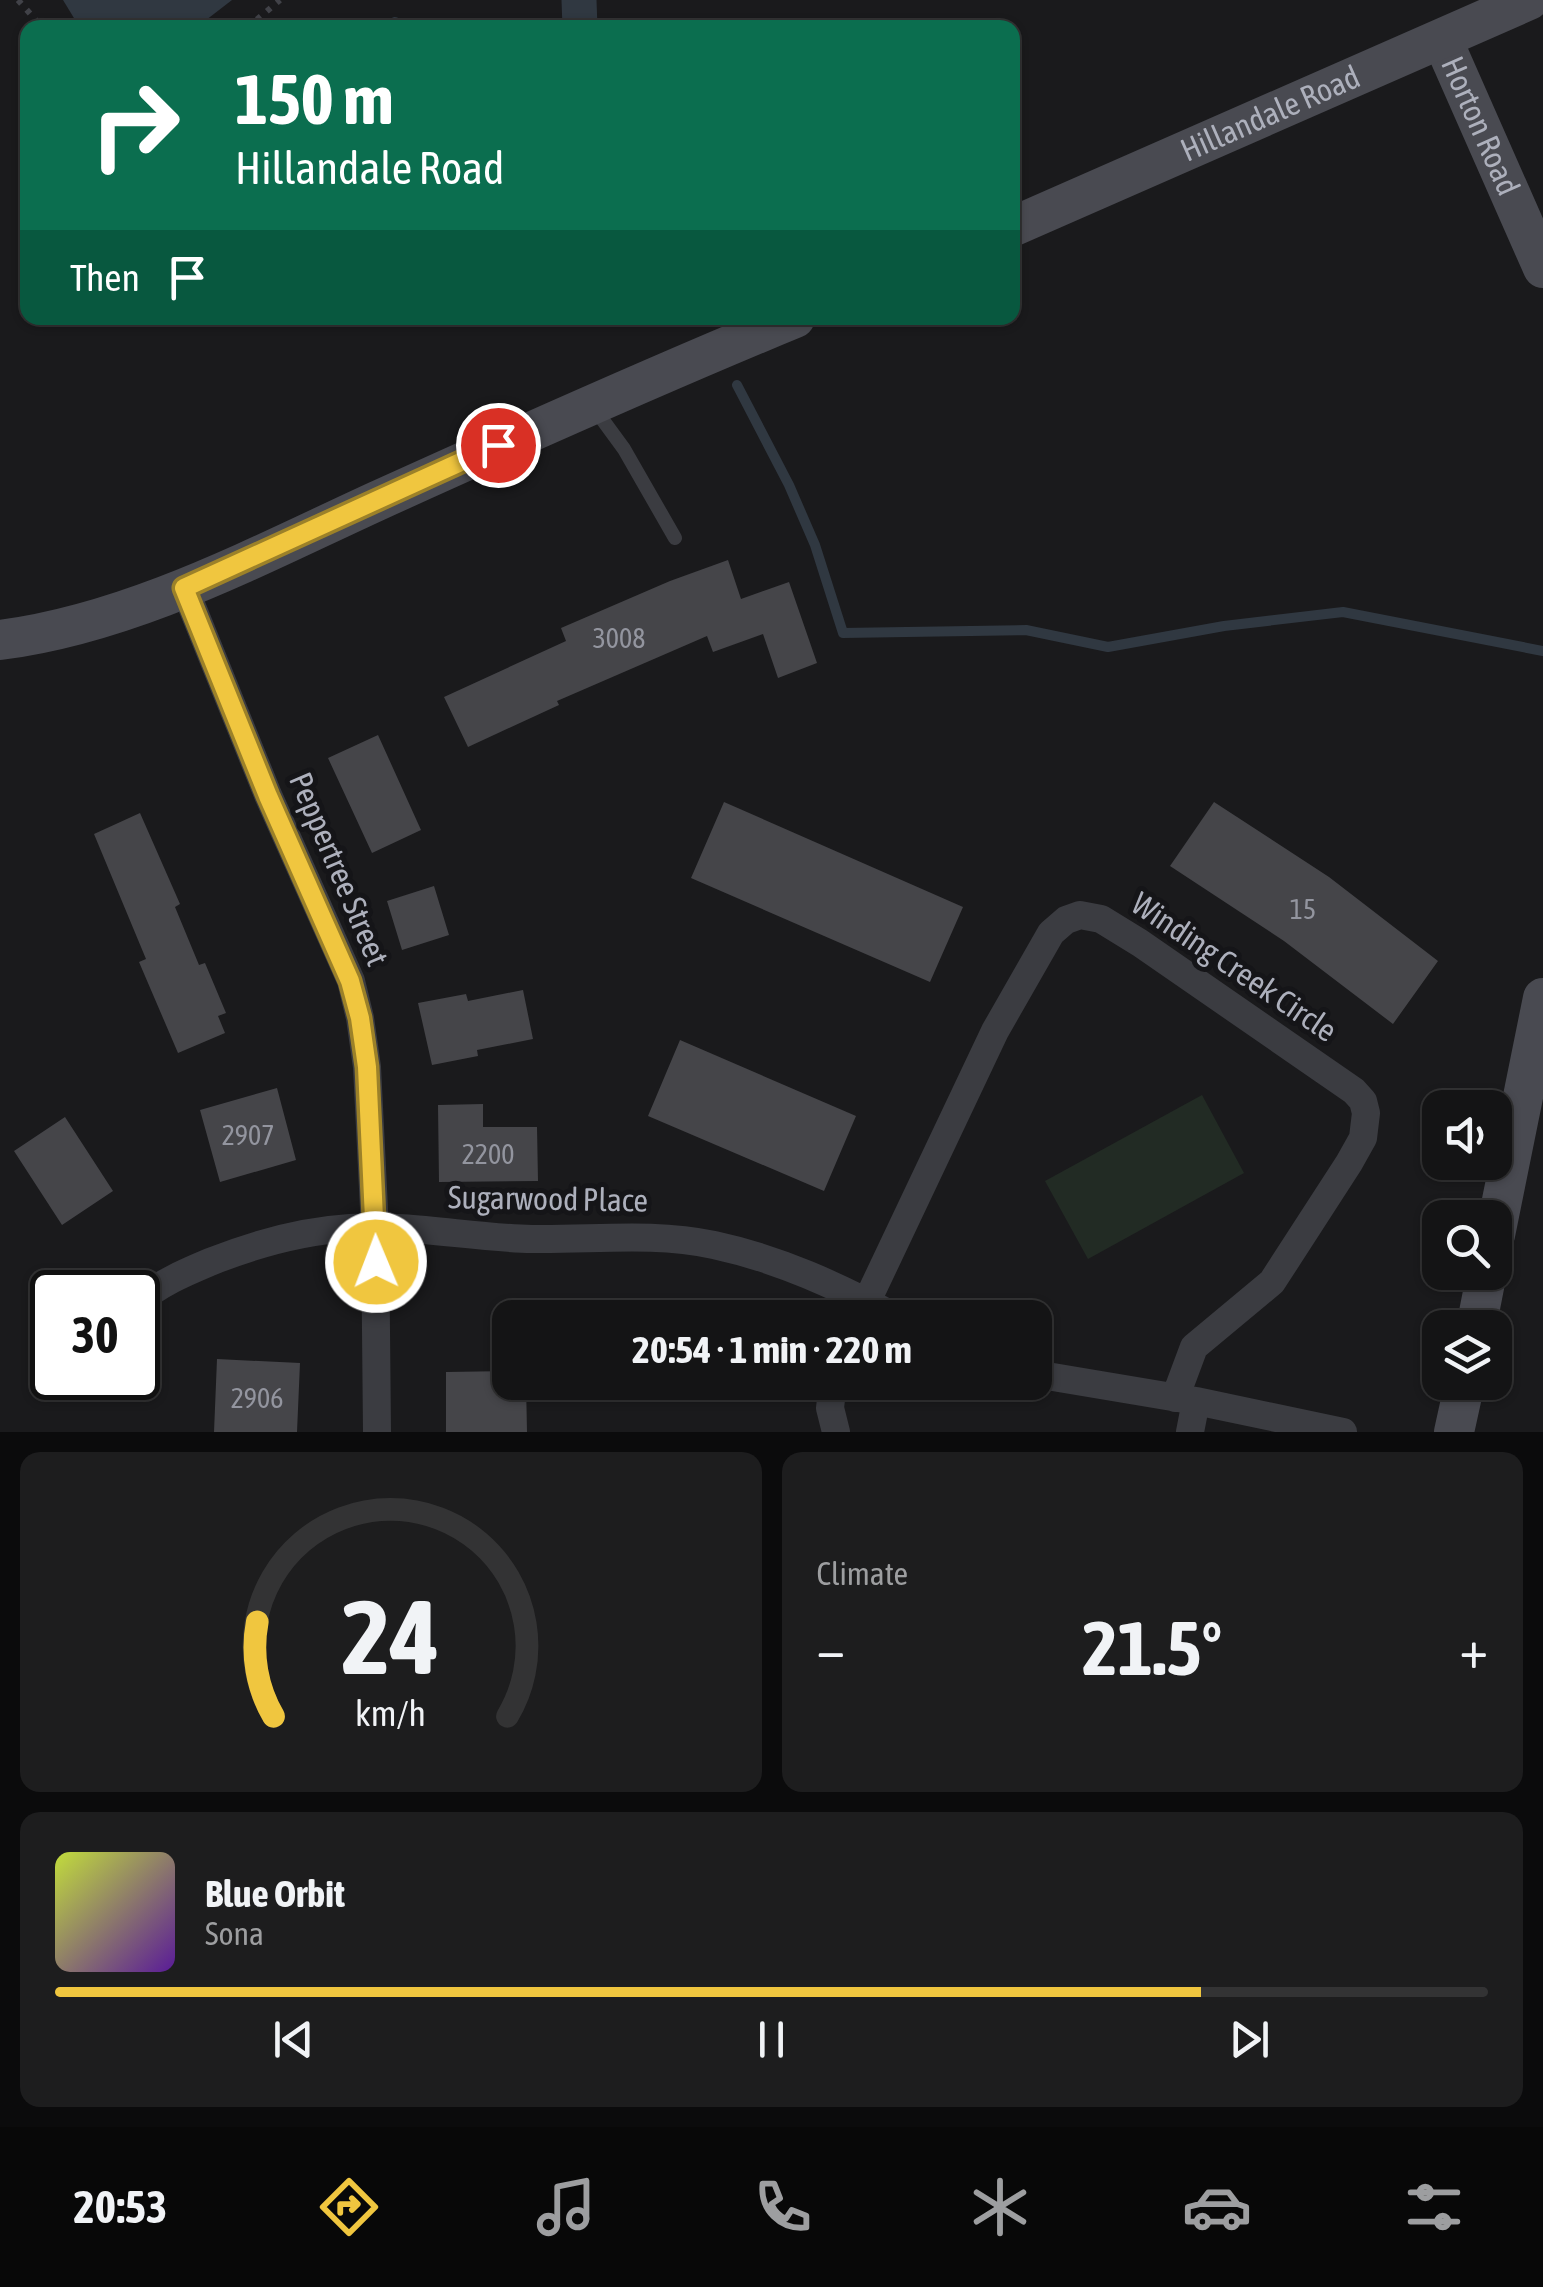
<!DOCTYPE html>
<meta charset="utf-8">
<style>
:root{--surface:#141415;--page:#1d1d1e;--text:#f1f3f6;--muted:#9d9ea0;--line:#333334;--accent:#f0c63f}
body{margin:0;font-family:"Asap Condensed",sans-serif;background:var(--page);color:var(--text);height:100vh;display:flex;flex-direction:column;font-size:38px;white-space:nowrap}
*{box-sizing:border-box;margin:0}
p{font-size:32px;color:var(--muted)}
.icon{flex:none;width:55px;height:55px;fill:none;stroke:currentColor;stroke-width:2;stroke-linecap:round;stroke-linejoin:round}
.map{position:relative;height:1432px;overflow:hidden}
.side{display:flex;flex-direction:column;gap:20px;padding:20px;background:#0b0b0c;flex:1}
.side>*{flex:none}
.hud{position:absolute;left:20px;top:20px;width:1000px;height:305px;border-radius:20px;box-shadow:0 2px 8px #0004,0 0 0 2px var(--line);background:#0b6e4f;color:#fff;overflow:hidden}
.buttons{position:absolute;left:1422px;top:1090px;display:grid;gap:20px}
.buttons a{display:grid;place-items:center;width:90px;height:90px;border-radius:20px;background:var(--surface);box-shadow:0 2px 8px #0004,0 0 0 2px var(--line);font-size:50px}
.speed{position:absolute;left:30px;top:1270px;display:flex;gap:20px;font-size:50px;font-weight:700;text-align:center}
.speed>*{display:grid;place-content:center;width:130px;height:130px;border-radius:50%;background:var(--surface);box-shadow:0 2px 8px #0004,0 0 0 2px var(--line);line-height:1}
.speed .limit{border:5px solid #111;border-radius:15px;background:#fff;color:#111}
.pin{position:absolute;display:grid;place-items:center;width:85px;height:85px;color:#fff;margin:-42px;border:5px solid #fff;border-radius:50%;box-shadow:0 2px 10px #0007}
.me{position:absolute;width:110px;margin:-55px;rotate:359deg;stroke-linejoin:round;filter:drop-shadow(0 0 8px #0008)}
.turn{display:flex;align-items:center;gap:35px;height:210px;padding:0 50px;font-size:45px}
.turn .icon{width:130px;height:130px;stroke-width:2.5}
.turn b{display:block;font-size:70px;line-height:85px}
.then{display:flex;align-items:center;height:95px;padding:0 50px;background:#0003;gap:20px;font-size:38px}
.big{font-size:75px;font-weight:700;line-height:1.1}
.side .tile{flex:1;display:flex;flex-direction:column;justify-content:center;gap:15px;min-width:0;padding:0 35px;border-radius:20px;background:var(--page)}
.side .dial{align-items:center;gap:0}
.dial svg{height:260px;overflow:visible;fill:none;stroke:var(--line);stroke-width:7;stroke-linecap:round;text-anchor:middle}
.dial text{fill:var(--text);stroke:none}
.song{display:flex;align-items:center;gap:30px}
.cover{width:120px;height:120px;border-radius:15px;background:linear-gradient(135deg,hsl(70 70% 55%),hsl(270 70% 35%))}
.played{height:10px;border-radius:5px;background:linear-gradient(90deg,var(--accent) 80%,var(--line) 80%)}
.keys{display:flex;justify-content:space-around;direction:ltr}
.heat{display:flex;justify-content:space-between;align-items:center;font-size:55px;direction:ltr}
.side .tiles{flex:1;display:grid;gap:20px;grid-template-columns:1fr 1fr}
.tile:last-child{grid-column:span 2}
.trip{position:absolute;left:492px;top:1300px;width:560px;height:100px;border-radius:20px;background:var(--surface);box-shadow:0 2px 8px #0004,0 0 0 2px var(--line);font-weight:700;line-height:100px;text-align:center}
.tab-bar{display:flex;height:160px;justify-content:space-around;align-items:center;background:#080808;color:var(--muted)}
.tab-bar .icon{width:70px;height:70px}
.tab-bar .selected{color:var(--accent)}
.tab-bar b{font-size:45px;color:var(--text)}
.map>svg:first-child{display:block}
.green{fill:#222b24}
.water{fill:#303841}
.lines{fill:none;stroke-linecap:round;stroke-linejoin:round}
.stream{stroke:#303841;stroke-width:10}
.canal{stroke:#303841;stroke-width:35}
.building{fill:#454549}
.path{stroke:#414248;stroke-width:6;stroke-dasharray:5 8;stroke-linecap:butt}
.lane{stroke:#3b3c41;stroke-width:14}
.street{stroke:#3b3c41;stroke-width:28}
.secondary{stroke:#494a51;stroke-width:40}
.route-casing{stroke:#9c8129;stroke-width:25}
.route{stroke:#f0c63f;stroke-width:18}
.labels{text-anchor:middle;stroke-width:10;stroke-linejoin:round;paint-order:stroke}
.number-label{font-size:28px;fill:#93959f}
.street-label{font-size:32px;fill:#adb0bc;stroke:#151518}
</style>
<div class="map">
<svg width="1543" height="1432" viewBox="0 0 1543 1432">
<rect width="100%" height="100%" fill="#1a1a1c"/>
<!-- green -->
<path class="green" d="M1202 1095 1244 1173 1088 1259 1045 1181Z"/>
<!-- water -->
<path class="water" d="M63 0H232L197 27 80 28Z"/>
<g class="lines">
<!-- stream -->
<path class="stream" d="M395 22 404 28
M737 385 789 485 815 545 843 633 1026 630 1108 647 1224 626 1343 612 1543 651"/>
<!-- canal -->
<path class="canal" d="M579 0 580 28"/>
</g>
<!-- building -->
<path class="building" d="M728 560 741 599 789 582 817 663 778 678 763 634 713 652 707 636 557 701 559 705 468 747 444 697 566 641 561 628 670 581Z
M378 735 421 830 372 853 328 758Z
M724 802 963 907 930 982 691 878Z
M1214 802 1329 877 1438 961 1393 1024 1284 941 1170 866Z
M140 813 180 904 175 907 199 965 205 963 226 1013 218 1016 225 1033 178 1053 139 962 146 959 94 834Z
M434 886 449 935 402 950 387 901Z
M523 990 533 1039 477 1050 478 1056 432 1065 418 1003 466 994 468 1001Z
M680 1040 856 1116 824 1191 648 1116Z
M277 1088 296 1160 220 1182 200 1110Z
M483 1104V1127H537L538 1181 439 1182 438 1105Z
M65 1117 113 1191 62 1225 14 1151Z
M217 1359 300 1363 297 1432H214Z
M510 1371V1382H526L527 1432H446V1372Z"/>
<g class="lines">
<!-- path -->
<path class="path" d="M18 0 43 28
M247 28 280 0"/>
<!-- lane -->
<path class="lane" d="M594 408 624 449 675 538"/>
<!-- street -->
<path class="street" d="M184 587 268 795 351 981 360 1018 367 1067 375 1229 377 1432
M138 1302C160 1283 184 1273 210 1262 255 1244 302 1231 350 1228 410 1224 472 1238 532 1239 594 1240 653 1232 714 1245 779 1259 838 1286 897 1318
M859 1318 995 1031 1051 933 1066 920 1080 915 1101 919 1140 943 1354 1091 1363 1101 1366 1113 1363 1138 1349 1163 1272 1282 1194 1347 1175 1398
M1035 1374 1196 1401 1343 1432
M833 1382 830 1408 836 1432
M1190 1432 1196 1401"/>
<!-- secondary -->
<g class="secondary">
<path id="s1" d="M1442 39 1543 268"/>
<path id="s2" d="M1012 227 1529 0"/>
<path d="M0 640C132 623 257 556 377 501 516 438 654 376 795 318"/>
<path d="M1495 1235 1543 998"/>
<path d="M1476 1328 1487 1272"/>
<path d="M1454 1432 1465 1382"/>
</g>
</g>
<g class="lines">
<defs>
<path id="route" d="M376 1262 367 1067 360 1018 350 981 268 796 184 588 498 445"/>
</defs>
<!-- route casing -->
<use href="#route" class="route-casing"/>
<!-- route -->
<use href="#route" class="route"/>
</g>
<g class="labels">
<!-- number labels -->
<g class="number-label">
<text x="619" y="648">3008</text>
<text x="1303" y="919">15</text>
<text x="248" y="1145">2907</text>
<text x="488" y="1164">2200</text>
<text x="257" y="1408">2906</text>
</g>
<!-- street labels -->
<g class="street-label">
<text dy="11" stroke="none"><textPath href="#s2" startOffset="282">Hillandale Road</textPath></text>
<text dy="11" stroke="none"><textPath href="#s1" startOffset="95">Horton Road</textPath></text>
<text transform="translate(339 869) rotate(67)" y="11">Peppertree Street</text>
<text transform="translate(1234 967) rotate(34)" y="11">Winding Creek Circle</text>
<text transform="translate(548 1199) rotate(1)" y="11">Sugarwood Place</text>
</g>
</g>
</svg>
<div class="buttons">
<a><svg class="icon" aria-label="sound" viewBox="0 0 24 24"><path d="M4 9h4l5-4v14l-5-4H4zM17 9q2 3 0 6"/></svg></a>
<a><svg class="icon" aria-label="search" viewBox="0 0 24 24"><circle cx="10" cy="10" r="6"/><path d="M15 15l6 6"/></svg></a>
<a><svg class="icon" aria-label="layers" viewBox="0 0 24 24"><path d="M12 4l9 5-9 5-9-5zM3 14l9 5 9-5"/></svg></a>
</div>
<div class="speed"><div class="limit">30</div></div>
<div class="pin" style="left:498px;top:445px;background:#d93025"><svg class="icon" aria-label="arrive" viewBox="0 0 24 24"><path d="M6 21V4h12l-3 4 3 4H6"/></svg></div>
<svg class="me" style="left:376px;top:1262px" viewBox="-20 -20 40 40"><circle r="17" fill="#f0c63f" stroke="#fff" stroke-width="3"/><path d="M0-11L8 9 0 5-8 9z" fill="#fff"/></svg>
<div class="trip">20:54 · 1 min · 220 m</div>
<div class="hud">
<div class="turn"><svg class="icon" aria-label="right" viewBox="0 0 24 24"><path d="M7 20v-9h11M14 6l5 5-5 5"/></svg><div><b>150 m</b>Hillandale Road</div></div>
<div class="then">Then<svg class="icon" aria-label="arrive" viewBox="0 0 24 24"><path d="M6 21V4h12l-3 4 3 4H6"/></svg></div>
</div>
</div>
<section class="side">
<div class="tiles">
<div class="tile dial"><svg viewBox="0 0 100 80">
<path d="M14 69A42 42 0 1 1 86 69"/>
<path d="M14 69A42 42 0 0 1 9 40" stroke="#f0c63f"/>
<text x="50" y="56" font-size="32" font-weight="700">24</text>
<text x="50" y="72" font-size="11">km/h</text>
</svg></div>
<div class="tile"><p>Climate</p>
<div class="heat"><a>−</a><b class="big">21.5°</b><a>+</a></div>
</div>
<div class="tile">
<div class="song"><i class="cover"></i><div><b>Blue Orbit</b><p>Sona</p></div></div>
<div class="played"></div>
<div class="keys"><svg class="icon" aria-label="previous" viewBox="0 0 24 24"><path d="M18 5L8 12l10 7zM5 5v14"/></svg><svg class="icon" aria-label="pause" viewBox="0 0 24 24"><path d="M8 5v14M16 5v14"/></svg><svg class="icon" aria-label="next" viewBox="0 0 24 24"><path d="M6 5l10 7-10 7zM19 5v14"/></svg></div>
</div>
</div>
</section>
<nav class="tab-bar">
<b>20:53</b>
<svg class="icon selected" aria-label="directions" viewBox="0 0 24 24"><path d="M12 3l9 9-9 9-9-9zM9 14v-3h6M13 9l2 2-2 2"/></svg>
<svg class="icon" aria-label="music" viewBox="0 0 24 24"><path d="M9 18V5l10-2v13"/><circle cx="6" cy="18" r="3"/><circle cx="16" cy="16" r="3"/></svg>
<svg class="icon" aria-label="phone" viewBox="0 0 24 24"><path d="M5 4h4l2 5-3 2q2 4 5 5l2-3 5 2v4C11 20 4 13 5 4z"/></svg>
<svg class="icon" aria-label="climate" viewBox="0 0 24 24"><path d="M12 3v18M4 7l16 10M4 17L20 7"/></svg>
<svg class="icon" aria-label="car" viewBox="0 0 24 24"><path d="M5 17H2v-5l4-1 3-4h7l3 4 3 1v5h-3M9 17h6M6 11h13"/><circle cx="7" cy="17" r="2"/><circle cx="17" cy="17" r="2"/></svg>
<svg class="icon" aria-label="filters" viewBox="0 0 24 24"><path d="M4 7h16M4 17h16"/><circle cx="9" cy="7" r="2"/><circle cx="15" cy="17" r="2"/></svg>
</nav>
